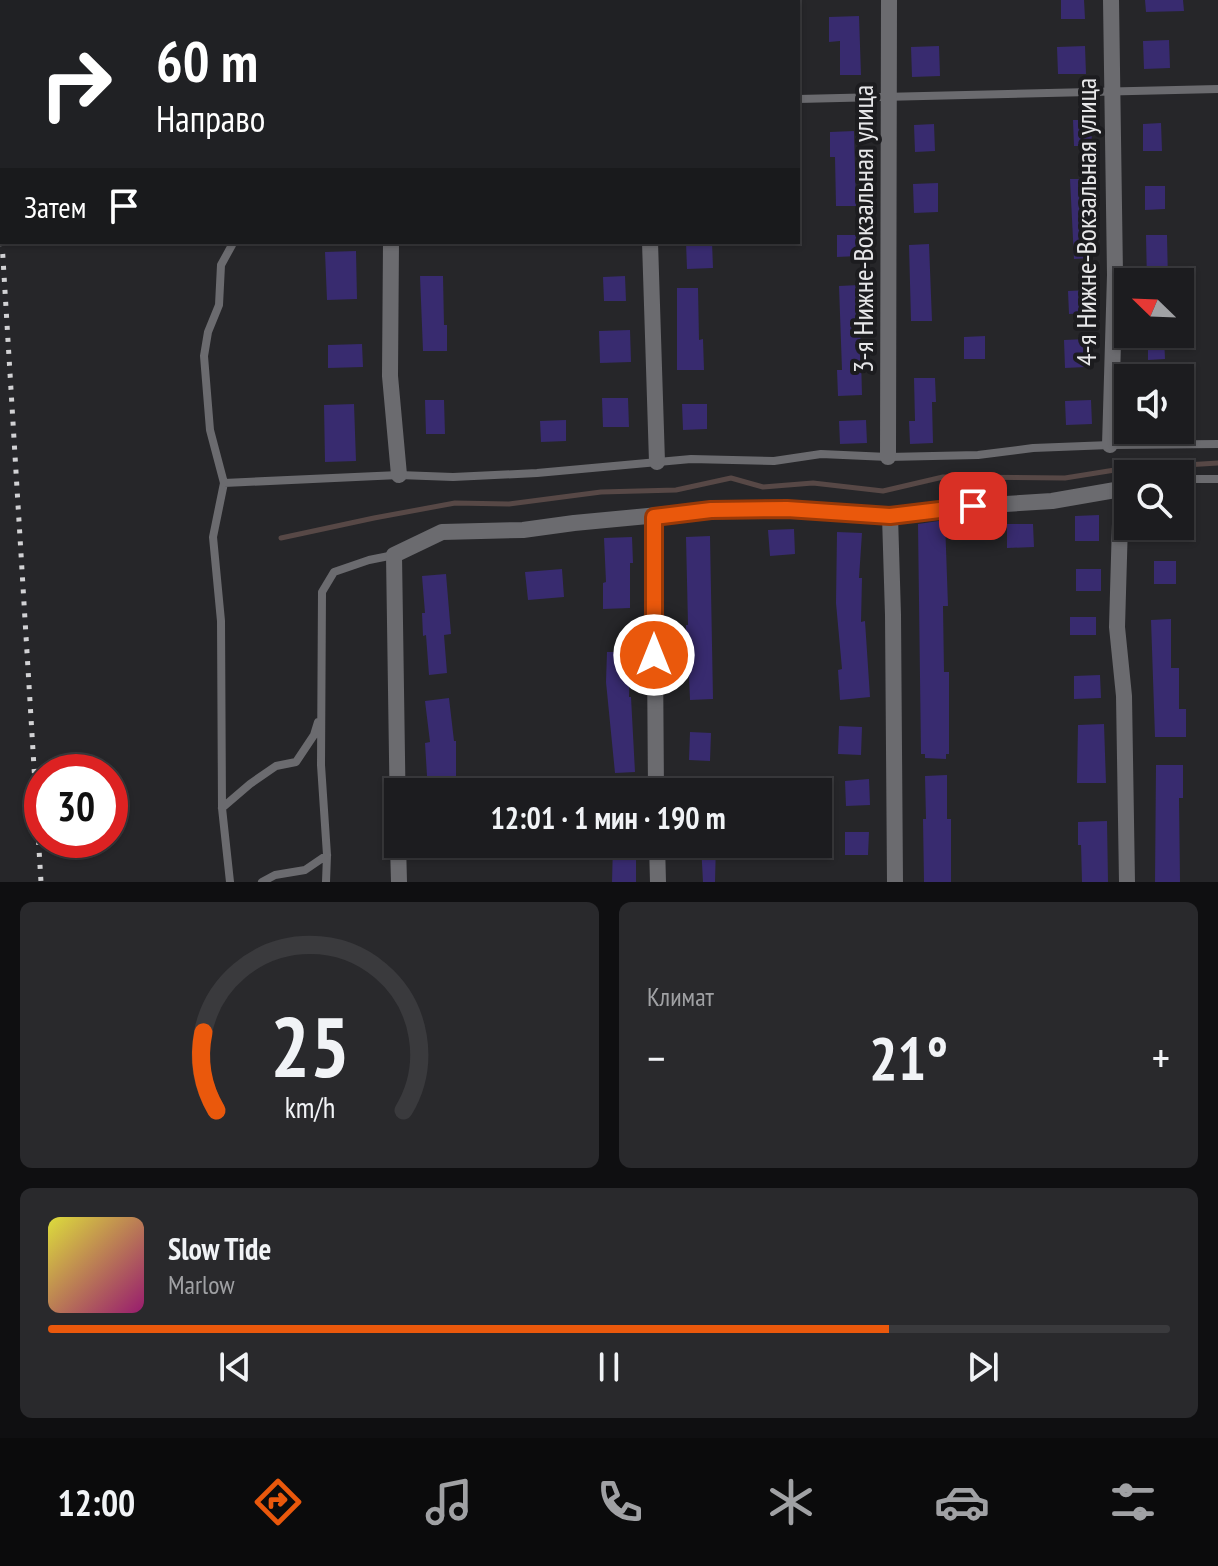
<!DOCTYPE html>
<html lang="ru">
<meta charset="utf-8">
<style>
:root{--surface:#1c1c1f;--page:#29292c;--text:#f1f3f6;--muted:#a0a1a4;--line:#3a3a3d;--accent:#ea580c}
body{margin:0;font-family:"PT Sans Narrow",sans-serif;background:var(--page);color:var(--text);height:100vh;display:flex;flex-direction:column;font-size:30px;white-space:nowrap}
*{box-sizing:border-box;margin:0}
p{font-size:26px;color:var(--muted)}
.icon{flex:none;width:44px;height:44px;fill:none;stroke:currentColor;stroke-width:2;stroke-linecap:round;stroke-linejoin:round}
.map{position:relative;height:882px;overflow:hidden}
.side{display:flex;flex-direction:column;gap:20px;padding:20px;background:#0f0f11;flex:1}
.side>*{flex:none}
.guide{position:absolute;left:0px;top:0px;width:800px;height:244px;box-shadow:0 2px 6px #0004,0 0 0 2px var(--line);background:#202124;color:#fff;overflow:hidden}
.needle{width:52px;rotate:293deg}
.tools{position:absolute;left:1114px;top:268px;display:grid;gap:16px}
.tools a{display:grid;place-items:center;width:80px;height:80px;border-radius:0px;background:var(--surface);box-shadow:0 2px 6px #0004,0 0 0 2px var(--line);font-size:40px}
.speed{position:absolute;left:24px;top:754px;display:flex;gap:16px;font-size:40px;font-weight:700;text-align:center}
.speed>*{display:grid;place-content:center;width:104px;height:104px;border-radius:50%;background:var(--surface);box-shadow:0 2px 6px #0004,0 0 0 2px var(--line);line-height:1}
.speed .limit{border:12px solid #d22;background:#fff;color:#111}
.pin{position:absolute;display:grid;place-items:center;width:68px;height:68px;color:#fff;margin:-34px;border-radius:16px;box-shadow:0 4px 12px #0006}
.me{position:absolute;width:88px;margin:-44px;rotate:0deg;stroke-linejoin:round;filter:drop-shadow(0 0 6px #0008)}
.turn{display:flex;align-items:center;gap:28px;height:168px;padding:0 24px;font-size:36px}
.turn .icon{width:104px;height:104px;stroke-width:2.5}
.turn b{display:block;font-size:56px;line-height:68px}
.then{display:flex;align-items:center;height:76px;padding:0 24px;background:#0003;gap:16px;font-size:30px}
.big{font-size:60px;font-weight:700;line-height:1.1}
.side .card{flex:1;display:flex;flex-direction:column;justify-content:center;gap:12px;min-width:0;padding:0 28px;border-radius:12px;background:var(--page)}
.side .dial{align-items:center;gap:0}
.dial svg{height:208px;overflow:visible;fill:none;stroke:var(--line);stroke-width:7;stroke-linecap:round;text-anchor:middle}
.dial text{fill:var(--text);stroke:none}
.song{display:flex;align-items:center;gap:24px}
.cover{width:96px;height:96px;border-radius:12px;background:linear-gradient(135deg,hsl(60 70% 55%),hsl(320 70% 35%))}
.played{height:8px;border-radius:4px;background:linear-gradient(90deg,var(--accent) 75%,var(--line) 75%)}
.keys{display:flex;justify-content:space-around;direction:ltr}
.heat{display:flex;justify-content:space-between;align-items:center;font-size:44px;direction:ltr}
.side .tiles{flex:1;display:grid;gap:20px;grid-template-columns:1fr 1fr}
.card:last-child{grid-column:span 2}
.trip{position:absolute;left:384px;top:778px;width:448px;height:80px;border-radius:0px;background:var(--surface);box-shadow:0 2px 6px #0004,0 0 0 2px var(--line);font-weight:700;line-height:80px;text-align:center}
.tab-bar{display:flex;height:128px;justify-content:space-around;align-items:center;background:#0b0b0c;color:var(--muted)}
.tab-bar .icon{width:56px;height:56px}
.tab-bar .current{color:var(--accent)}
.tab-bar b{font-size:36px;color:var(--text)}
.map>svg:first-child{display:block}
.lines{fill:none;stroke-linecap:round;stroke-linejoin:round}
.stream{stroke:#574846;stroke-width:5}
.building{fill:#382b6f}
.service{stroke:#6b6b6f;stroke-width:8}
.minor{stroke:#6b6b6f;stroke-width:16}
.rail{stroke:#d2d2d4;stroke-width:5;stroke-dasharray:4 8;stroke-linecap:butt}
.route-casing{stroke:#983908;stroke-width:20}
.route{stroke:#ea580c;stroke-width:14}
.labels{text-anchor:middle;stroke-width:8;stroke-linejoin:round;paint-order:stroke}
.street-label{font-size:28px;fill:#e7e7e9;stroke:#1c1c1f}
</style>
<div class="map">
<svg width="1218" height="882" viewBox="0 0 1218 882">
<rect width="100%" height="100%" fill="#262629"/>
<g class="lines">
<!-- stream -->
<path class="stream" d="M281 538 374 518 455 503 509 504 601 492 676 490 731 478 763 487 813 483 883 491 943 477 1065 478 1121 469 1218 463"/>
</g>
<!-- building -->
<path class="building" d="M1061 0H1084L1085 19H1061Z
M1145 0H1183L1184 11 1146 12Z
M859 16 861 75H840V41L829 42V17Z
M1169 40 1170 68 1144 69 1143 41Z
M939 46 940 76 912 77 911 47Z
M1085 46 1086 74H1058L1057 47Z
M1073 120H1091L1092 146H1074Z
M1161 123 1162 151H1143V124Z
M934 124 935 151 915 152 914 125Z
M854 131 856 206H836L835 157H830V132Z
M1070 179H1091V258L1074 259Z
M938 183V212L914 213 913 184Z
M1145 186H1165V209L1145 210Z
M837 235H857L858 256 837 257Z
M1146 235H1167L1168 282H1147Z
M686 242H712L713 268 687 269Z
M929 244 932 321H911L909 245Z
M356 251 357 299 327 300 325 252Z
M420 276H443L444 325H447V351H423Z
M625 276 626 301H604L603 277Z
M859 285 862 395 838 396 837 370H842L839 286Z
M677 288H698L699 340 703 339 704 370H677Z
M1089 290 1090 313 1069 314 1068 291Z
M630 330 631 362 600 363 599 331Z
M985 336V359H964V337Z
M1164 337 1165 359 1148 360V338Z
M1086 339V367L1065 368 1064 340Z
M362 344 363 367 328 368V345Z
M914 378H935L936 402H932L933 443 910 444 909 421H915Z
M602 398H628L629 427H603Z
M425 400H444L445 434H426Z
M1091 400 1092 424 1066 425 1065 401Z
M354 404 356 461 325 462 324 405Z
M682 404H707V429L683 430Z
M566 420V441L541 442 540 421Z
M866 420 867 443 840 444 839 421Z
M1099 515V541H1075V516Z
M945 520 948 606H943L944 672H949V754H946V759L925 758V754H921L918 524Z
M1007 524H1033L1034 547 1007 548Z
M794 529 795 554 770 556 768 530Z
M837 532 862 533 859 578H862L861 622 865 621 870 697 840 700 838 670 842 669 836 603Z
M710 536 713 699 690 700 688 651H686V625H688L686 537Z
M632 537 633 563H630V608L603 609V583L606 582 604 538Z
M1154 561H1176V584H1154Z
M562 569 564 597 528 600 525 572Z
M1076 569H1101V591H1076Z
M446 574 451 634 444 635 447 673 429 675 426 635 423 636 422 613H425L422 576Z
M1070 617H1096V635H1070Z
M1171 619V668H1179V709H1186V737H1155L1151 620Z
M607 652H630L629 697H631L635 772 615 773 606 682Z
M1100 675 1101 698 1074 699V676Z
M449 698 454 741H456V792H428L425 743 430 742 425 701Z
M1104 724 1106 783H1077L1078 725Z
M839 726 862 727 861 755 838 754Z
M690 732 711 733 710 761 689 760Z
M1156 765H1183V798H1179L1180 882H1155Z
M947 775V819H951V882H924L923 819H926L925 776Z
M869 779 870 805 846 806 845 781Z
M1107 821 1108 882H1082L1081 845H1078V822Z
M845 832H869L868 855H845Z
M701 844H716L715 882H703Z
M613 845H636V882H612Z"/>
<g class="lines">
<!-- service -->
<path class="service" d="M798 99 1218 89
M1180 479H1218
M224 483 399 475 453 477 537 473 691 459 774 461 821 454 888 457 978 455 1033 448 1110 445 1218 444
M222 808 250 784 276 766 296 762 314 735 318 722
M230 882 222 808 221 621 213 537 224 483 210 430 204 356 208 332 219 305 221 265 232 245
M262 882 275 875 305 870 327 855
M326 882 327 855 321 765 322 592 334 572 369 560 394 555"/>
<!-- minor -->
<path class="minor" d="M389 0V2
M647 2V0
M391 242 390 376 399 475
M650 242 657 462
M1110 445 1115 275 1111 0
M888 457 889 0
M890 516 893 615 895 882
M654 517 656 792
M398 824 394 555 442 532 523 530 574 523 711 510 787 509 890 516 973 506 1052 501 1121 489 1117 627 1124 696 1127 882
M398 844 399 882
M657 844 658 882"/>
<!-- rail -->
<path class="rail" d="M0 188 2 233
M2 242 41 882"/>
</g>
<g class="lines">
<defs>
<path id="route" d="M654 655V517L711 510 787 509 890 516 973 506"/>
</defs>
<!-- route casing -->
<use href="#route" class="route-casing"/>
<!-- route -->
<use href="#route" class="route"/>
</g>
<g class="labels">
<!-- street labels -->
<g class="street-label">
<text transform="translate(1086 222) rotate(-90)" y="10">4-я Нижне-Вокзальная улица</text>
<text transform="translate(863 229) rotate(-90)" y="10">3-я Нижне-Вокзальная улица</text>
</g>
</g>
</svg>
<div class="tools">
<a><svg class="needle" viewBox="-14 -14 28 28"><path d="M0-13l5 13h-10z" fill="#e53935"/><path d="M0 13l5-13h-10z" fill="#a0a1a4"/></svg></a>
<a><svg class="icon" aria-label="sound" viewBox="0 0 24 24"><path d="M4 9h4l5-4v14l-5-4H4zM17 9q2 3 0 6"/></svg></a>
<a><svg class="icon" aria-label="search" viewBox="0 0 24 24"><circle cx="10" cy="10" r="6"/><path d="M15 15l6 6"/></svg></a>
</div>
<div class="speed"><div class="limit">30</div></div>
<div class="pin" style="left:973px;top:506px;background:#d93025"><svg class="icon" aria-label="arrive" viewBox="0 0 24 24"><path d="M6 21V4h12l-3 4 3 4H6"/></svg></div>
<svg class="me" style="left:654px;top:655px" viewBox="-20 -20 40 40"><circle r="17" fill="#ea580c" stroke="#fff" stroke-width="3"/><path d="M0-11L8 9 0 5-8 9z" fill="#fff"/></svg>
<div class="trip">12:01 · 1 мин · 190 m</div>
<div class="guide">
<div class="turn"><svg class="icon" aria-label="right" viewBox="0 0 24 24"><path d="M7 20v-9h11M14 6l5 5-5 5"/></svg><div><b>60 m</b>Направо</div></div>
<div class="then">Затем<svg class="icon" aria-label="arrive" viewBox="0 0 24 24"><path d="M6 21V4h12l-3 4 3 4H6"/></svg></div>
</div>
</div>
<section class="side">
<div class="tiles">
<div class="card dial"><svg viewBox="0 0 100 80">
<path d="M14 69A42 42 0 1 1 86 69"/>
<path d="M14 69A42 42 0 0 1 9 39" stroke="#ea580c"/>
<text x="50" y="56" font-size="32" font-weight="700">25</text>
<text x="50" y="72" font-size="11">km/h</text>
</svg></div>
<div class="card"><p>Климат</p>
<div class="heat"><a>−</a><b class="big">21°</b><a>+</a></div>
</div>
<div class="card">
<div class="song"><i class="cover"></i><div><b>Slow Tide</b><p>Marlow</p></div></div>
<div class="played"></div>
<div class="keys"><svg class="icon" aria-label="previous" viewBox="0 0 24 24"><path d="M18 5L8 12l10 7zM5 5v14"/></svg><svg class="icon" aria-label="pause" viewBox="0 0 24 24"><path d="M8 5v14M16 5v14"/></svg><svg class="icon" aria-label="next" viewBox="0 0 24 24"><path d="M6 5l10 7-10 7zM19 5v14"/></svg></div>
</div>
</div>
</section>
<nav class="tab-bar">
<b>12:00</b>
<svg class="icon current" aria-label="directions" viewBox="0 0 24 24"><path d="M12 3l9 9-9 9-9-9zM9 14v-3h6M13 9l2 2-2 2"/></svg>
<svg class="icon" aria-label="music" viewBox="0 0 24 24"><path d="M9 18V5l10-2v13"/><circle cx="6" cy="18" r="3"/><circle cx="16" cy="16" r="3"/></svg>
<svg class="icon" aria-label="phone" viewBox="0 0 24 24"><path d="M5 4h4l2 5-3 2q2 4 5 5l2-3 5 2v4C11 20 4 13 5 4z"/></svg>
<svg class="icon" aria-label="climate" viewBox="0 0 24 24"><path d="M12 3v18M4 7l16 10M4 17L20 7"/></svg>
<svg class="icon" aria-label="car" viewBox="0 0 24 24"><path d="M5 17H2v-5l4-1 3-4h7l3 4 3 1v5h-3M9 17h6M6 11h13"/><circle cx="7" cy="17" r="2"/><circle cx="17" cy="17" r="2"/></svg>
<svg class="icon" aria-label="filters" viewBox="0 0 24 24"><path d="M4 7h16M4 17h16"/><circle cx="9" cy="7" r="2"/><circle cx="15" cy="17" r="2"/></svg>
</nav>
